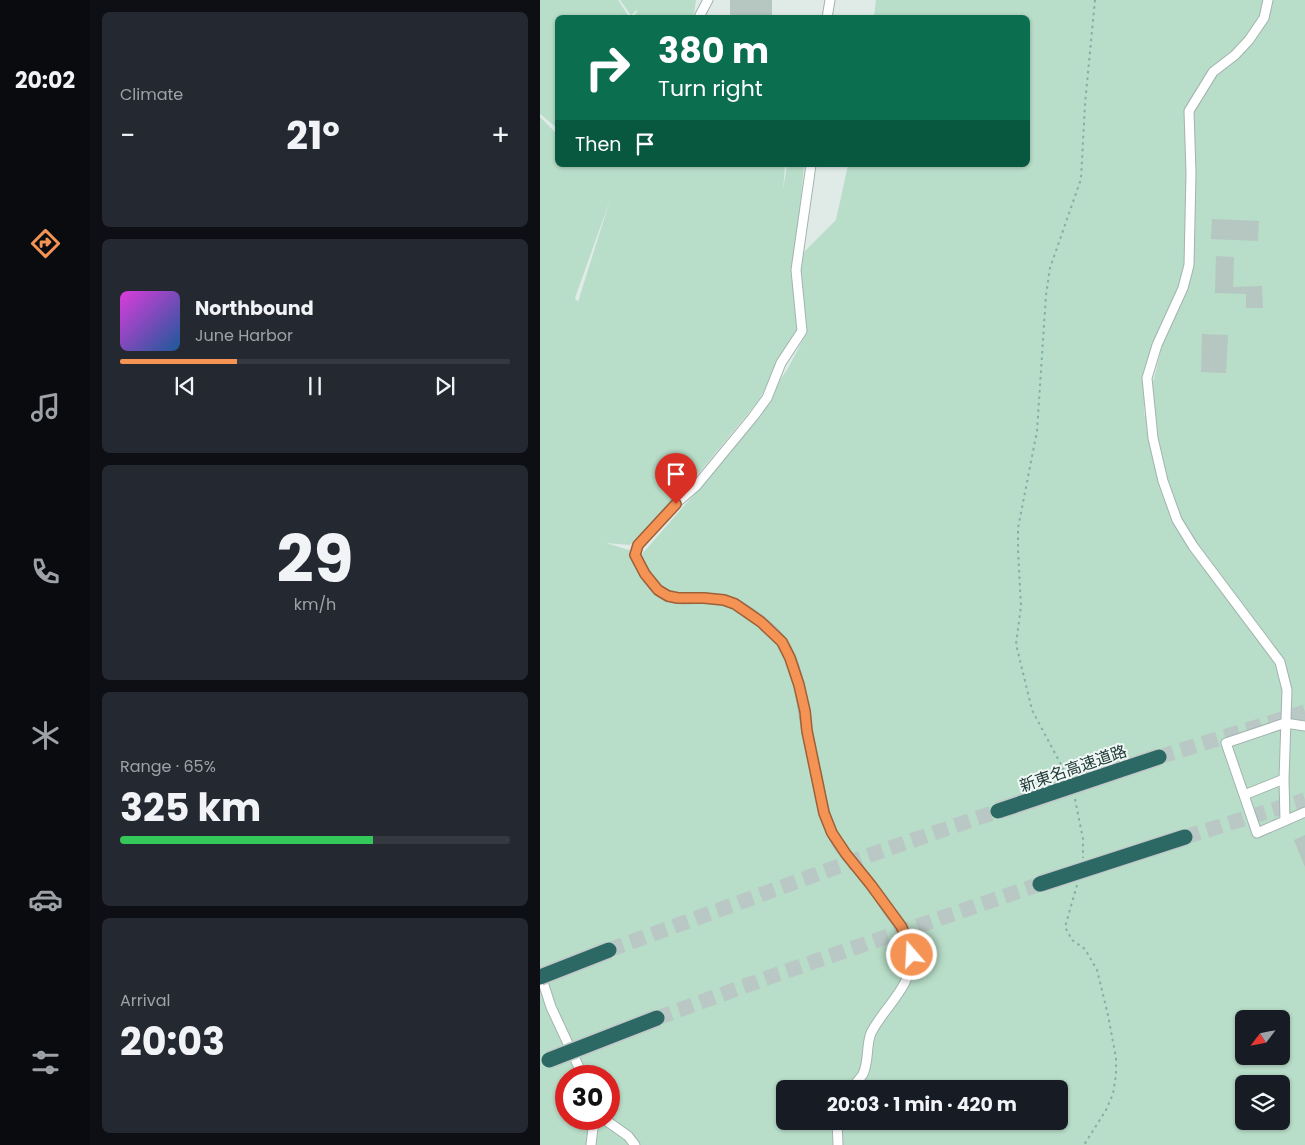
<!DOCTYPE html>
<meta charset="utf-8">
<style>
:root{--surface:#171b24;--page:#242831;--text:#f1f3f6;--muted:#9ea1a6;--line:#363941;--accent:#f59355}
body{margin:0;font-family:Poppins,"Noto Sans JP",sans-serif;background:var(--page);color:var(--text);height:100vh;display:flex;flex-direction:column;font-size:19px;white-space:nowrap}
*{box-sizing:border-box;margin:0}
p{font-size:16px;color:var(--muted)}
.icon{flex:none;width:28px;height:28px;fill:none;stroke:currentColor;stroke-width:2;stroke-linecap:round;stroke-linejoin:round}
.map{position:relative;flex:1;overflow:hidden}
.side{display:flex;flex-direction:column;gap:12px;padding:12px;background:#0d0f14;width:450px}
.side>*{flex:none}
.hud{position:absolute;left:15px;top:15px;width:475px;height:152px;border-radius:8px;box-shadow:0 1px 4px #0004;background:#0b6e4f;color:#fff;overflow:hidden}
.needle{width:32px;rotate:238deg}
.fabs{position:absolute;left:695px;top:1010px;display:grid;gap:10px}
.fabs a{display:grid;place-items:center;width:55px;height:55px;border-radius:8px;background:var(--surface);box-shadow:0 1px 4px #0004;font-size:25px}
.speed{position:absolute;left:15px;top:1065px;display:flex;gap:10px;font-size:25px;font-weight:700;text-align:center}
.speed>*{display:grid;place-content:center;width:65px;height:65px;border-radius:50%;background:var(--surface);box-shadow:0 1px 4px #0004;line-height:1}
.speed .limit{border:8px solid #d22;background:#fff;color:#111}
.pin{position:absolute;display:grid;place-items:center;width:42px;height:42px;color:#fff;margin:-51px -21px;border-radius:50% 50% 50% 0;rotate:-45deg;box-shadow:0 0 5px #0007}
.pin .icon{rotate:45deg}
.me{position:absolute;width:55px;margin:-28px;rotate:341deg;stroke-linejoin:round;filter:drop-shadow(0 0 4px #0008)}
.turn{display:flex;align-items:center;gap:18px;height:105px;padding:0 20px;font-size:22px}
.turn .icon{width:65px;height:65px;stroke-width:2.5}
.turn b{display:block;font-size:35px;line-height:42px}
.then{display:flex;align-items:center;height:48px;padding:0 20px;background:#0003;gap:10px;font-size:19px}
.big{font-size:38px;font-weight:700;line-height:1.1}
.side .widget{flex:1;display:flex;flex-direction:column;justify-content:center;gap:8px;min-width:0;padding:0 18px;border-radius:8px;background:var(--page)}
.side .dial{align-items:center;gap:0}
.dial b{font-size:65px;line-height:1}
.song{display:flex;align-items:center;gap:15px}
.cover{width:60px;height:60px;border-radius:8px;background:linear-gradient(135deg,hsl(300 70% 55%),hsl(210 70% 35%))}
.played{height:5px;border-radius:2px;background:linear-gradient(90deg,var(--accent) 30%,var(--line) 30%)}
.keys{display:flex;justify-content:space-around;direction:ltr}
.heat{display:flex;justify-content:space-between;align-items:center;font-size:28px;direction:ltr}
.charge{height:8px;border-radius:4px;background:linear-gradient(90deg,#34c759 65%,var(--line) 0)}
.trip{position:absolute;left:236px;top:1080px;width:292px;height:50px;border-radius:8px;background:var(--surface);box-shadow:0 1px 4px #0004;font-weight:700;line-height:50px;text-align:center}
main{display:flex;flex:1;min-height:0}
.dock{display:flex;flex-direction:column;width:90px;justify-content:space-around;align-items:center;background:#090b0e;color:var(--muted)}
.dock .icon{width:35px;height:35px}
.dock .selected{color:var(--accent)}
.dock b{font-size:22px;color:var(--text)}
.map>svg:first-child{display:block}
.green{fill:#b8ddc8;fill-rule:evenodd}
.building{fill:#b6c6c1}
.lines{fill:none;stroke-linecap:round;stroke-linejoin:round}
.motorway-tunnel{stroke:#bac8c5;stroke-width:15;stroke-dasharray:15 8;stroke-linecap:butt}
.minor-casing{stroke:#a3b3b0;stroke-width:11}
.path{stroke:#80b0a8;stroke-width:2;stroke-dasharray:2.5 4;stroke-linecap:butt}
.minor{stroke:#fff;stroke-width:9}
.motorway-bridge-casing{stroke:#c1c8c8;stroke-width:18;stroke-linecap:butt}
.motorway-bridge{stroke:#2c6965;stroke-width:15}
.route-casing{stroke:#9f6037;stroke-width:12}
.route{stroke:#f59355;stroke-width:9}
.labels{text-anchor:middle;stroke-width:4;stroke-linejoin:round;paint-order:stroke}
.street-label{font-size:16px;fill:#213c39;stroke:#f1f8f5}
</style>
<main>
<nav class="dock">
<b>20:02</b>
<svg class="icon selected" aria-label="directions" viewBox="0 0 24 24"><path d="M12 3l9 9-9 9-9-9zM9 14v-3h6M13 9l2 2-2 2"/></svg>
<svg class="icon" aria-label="music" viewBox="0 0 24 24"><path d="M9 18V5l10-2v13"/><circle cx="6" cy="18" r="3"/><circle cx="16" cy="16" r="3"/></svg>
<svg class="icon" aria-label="phone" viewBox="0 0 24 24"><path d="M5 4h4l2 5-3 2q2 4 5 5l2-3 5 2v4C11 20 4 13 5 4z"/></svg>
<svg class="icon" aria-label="climate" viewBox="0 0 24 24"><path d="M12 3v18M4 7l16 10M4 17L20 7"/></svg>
<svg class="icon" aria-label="car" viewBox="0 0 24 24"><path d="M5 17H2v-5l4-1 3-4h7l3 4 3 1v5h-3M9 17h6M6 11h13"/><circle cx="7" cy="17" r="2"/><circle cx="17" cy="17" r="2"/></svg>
<svg class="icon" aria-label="filters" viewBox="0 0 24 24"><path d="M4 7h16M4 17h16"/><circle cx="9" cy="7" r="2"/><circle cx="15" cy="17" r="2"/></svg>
</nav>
<section class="side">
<div class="widget"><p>Climate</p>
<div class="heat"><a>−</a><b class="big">21°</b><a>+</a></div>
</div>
<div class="widget">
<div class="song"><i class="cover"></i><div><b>Northbound</b><p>June Harbor</p></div></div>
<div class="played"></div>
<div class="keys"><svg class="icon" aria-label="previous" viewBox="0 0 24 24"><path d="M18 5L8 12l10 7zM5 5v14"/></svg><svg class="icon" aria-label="pause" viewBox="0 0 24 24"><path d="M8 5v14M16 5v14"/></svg><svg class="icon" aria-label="next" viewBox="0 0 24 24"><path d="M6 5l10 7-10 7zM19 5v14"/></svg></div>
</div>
<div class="widget dial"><b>29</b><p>km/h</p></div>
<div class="widget"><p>Range · 65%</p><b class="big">325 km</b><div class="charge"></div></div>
<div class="widget"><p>Arrival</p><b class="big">20:03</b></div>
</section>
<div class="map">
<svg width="765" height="1145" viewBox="0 0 765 1145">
<rect width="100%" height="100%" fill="#e0ebe8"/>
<!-- green -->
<path class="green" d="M0 0H78L89 17 18 18 17 128 0 114Z
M80 0H156L154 14 155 17H94L98 9 91 15Z
M336 0H765V1145H0V117L17 134 18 165H245L243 190 247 165H264L259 219V257L296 220 308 165H488V18L334 17ZM70 200 38 302 35 298ZM259 260 267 332 247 370 171 475 102 554 66 543 90 545 149 485 219 400 257 330ZM631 310 604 418V419L606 370ZM704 1019H741V1056H704ZM26 1076H69V1119H26ZM704 1084H741V1121H704ZM245 1089H520V1121H245Z"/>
<!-- building -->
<path class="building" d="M190 0H232V18H190Z
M672 219 719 221 718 241 671 239Z
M676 256 694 257 693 287 722 286 723 308H706V294L675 293Z
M662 334 688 335 686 373 661 372Z
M765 835V867L754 840Z"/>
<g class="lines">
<!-- motorway-tunnel -->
<path class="motorway-tunnel" d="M619 757 765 712
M645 837 765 800
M69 950 327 856 458 811
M117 1018 238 974 500 884"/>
<defs>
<path id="minor" d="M728 0 724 18 709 40 695 55 673 72 649 111 651 173 649 265 643 288 617 345 607 378 613 438 623 481 637 520 653 546 740 662 747 690 744 779 745 820
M160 15 168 0
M287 18 290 0
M271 165 256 270 262 331 241 363 227 398 213 417 157 485 135 504 98 545 95 555C103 570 111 588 127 596 139 601 153 598 165 598 175 599 186 600 195 604 208 610 233 629 242 642 259 666 262 704 267 732 270 747 274 762 277 777 281 795 283 814 291 831 300 852 319 868 332 886 338 894 343 903 349 911 358 924 370 936 371 954 374 985 344 1007 331 1033 326 1045 329 1062 323 1074 320 1079 315 1084 311 1089
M765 726 745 723 686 743 717 833 765 812
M704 795 744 779
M0 973 11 1007 43 1076
M64 1119 88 1136 95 1145
M297 1121 298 1145
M51 1145 53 1128 56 1119"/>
</defs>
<!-- minor casing -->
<use href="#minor" class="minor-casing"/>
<!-- path -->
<path class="path" d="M527 776 492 710 476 644 481 606 478 550V528L497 431 506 295 510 268 541 179 545 104 555 0
M535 799 543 839V858
M537 885 525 927 532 940 545 949 557 970 568 1015 576 1058V1075L573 1094 566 1110 544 1145"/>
<!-- minor -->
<use href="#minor" class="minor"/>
<defs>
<path id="motorway-bridge" d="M458 811 619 757
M500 884 645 837
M0 977 69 950
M9 1060 117 1018"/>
</defs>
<!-- motorway-bridge casing -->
<use href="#motorway-bridge" class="motorway-bridge-casing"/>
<!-- motorway-bridge -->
<use href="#motorway-bridge" class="motorway-bridge"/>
</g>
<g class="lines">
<defs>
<path id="route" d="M136 504 98 545 95 555 105 574 118 590 128 596 138 598H164L184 600 195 604 221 622 242 642 250 658 259 685 265 711 267 731 284 813 292 833 306 854 331 885 361 926 369 943 372 955"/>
</defs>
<!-- route casing -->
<use href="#route" class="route-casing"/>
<!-- route -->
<use href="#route" class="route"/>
</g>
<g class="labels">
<!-- street labels -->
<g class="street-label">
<text transform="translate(533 768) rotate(-19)" y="6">新東名高速道路</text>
</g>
</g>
</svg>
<div class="fabs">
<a><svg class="needle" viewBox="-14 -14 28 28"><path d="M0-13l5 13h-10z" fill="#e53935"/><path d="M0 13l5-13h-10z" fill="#9ea1a6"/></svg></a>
<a><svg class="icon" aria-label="layers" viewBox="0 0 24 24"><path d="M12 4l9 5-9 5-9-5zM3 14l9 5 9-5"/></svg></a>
</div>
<div class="speed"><div class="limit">30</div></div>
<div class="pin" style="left:136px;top:504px;background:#d93025"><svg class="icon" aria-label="arrive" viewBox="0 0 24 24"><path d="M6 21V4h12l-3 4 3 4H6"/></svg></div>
<svg class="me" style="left:372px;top:955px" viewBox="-20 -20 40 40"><circle r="17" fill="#f59355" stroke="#fff" stroke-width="3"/><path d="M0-11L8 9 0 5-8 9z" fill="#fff"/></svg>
<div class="trip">20:03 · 1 min · 420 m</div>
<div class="hud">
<div class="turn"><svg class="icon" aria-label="right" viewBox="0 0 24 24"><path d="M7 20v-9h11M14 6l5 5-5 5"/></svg><div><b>380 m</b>Turn right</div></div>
<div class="then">Then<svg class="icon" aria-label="arrive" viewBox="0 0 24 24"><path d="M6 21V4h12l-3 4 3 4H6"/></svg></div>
</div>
</div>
</main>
